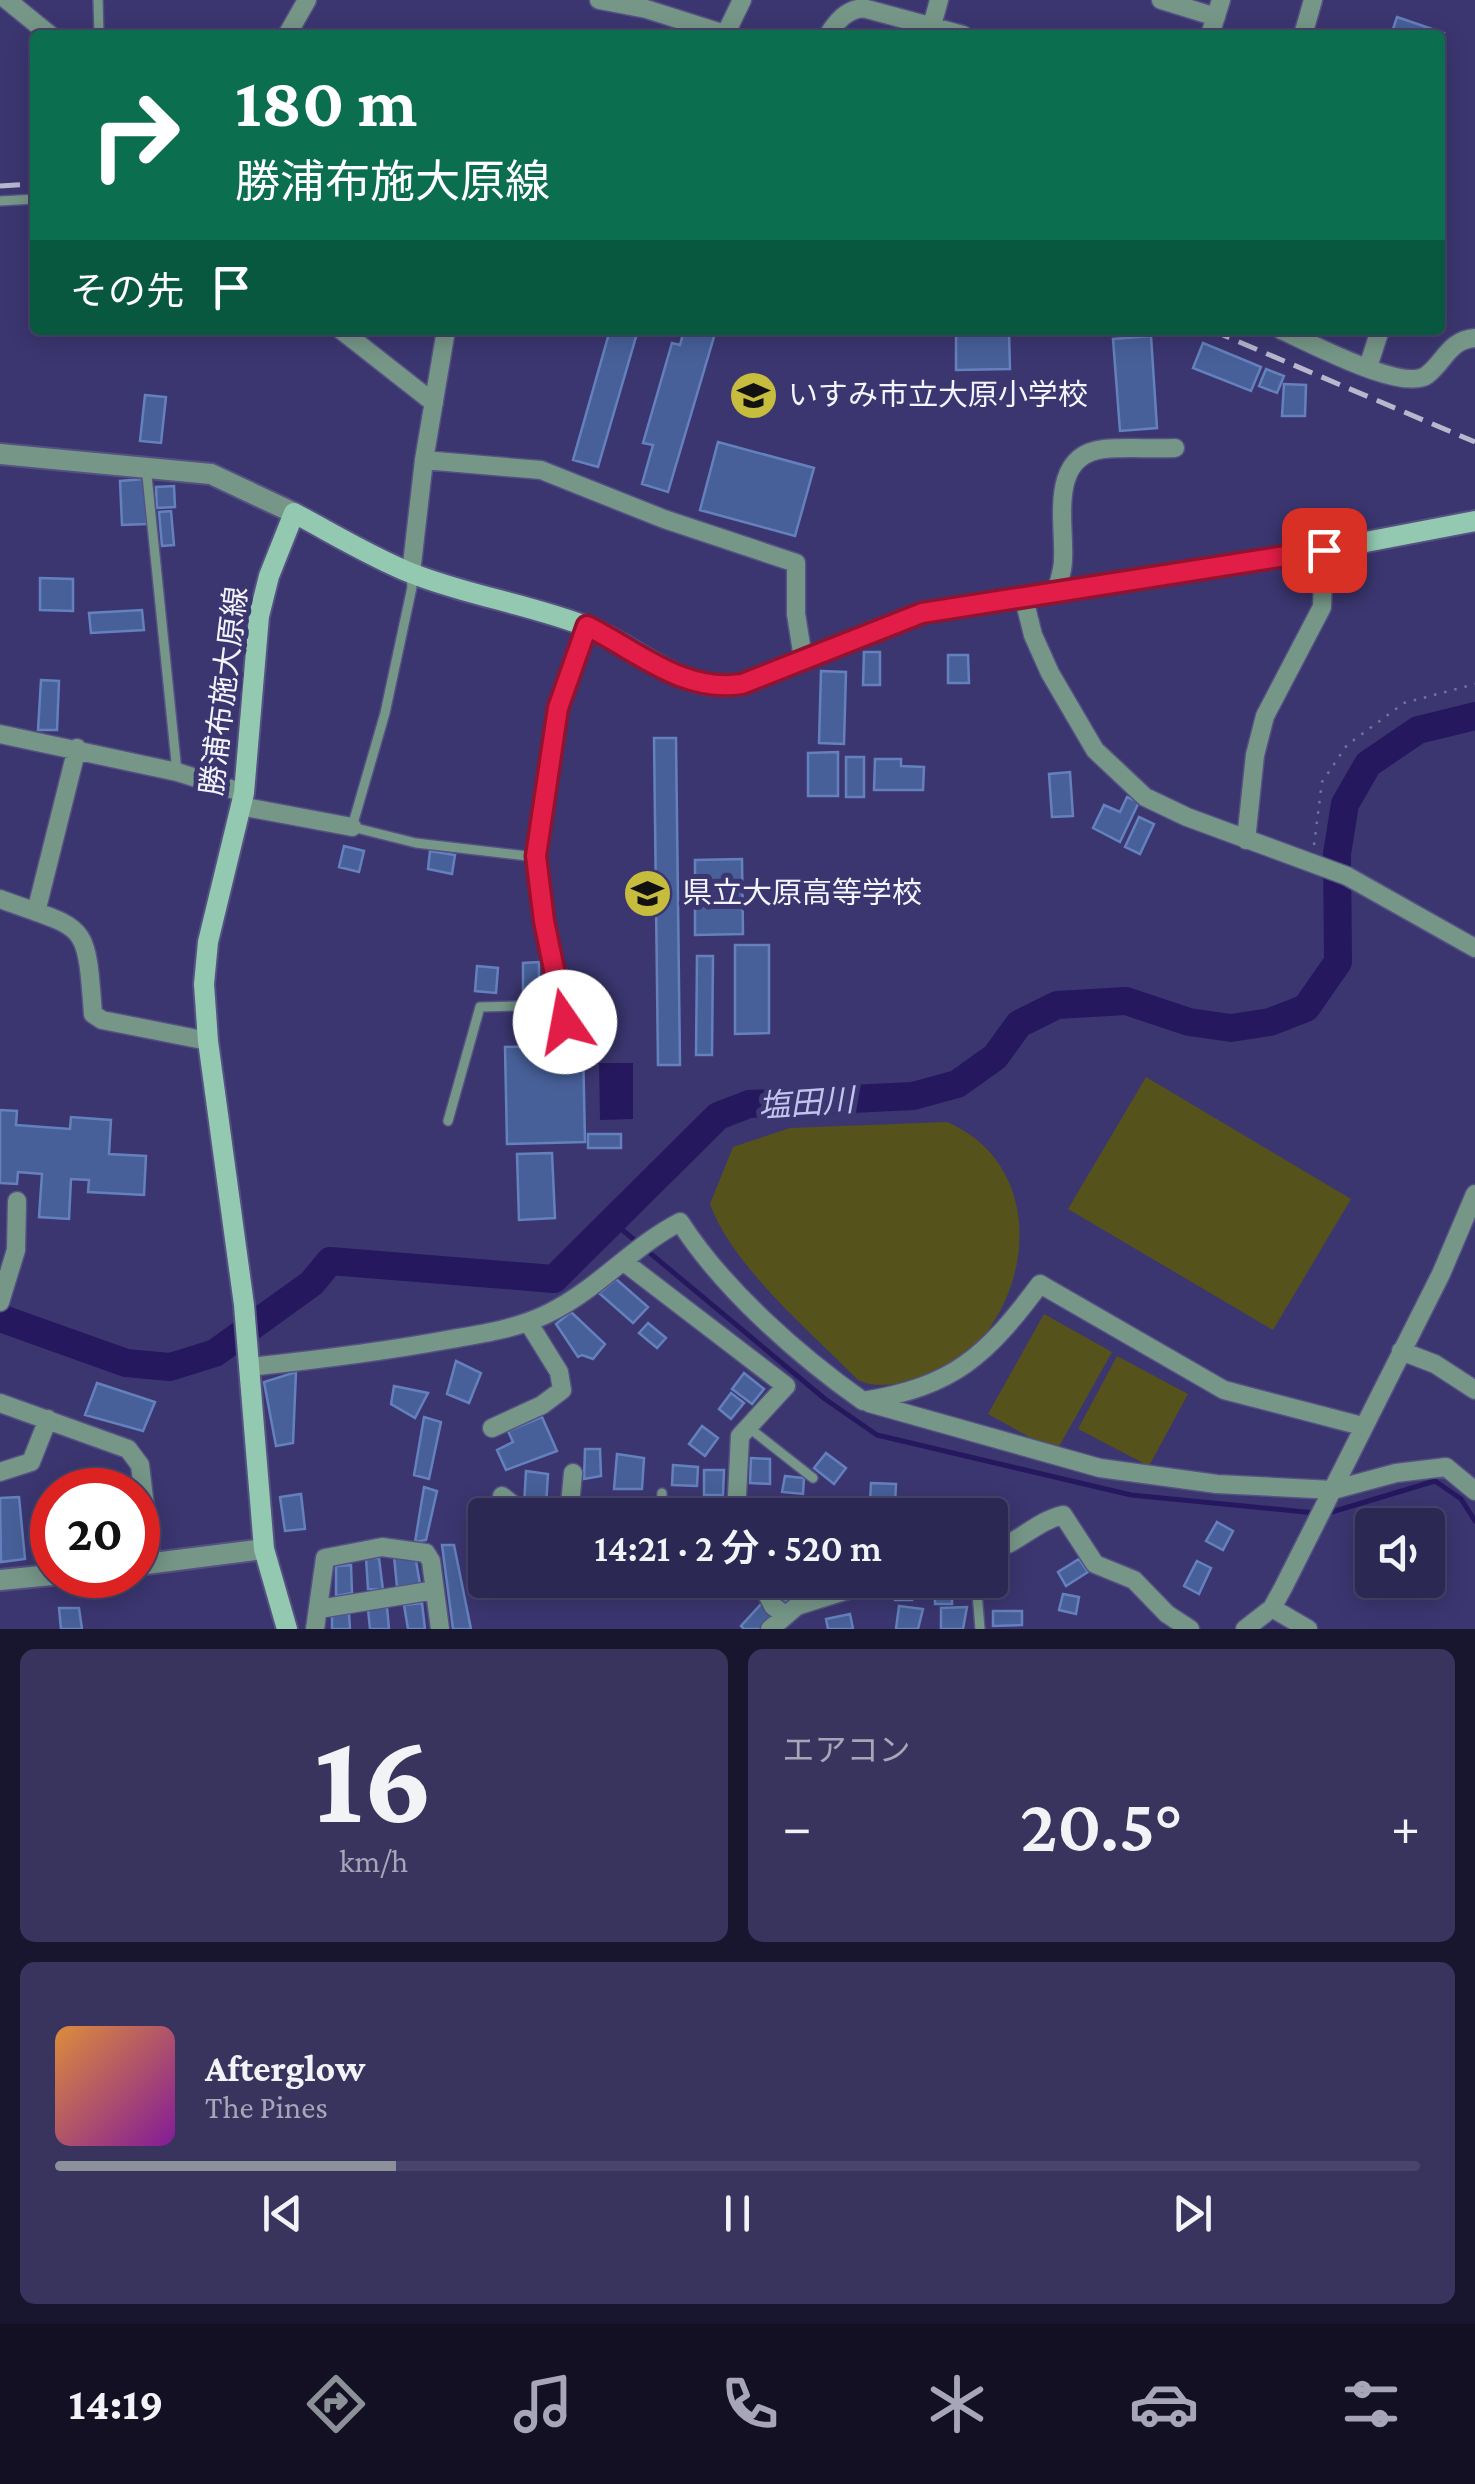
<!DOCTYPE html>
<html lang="ja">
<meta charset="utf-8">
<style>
:root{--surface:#2c2854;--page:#38345e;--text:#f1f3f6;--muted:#a6a6b8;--line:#48446b;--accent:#8c9099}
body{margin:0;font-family:"Crimson Pro","Noto Sans JP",serif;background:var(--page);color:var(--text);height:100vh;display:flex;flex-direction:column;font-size:38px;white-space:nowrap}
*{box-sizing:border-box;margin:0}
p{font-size:32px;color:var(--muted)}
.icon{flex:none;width:55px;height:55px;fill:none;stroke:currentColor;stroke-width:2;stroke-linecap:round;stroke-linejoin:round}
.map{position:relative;height:1629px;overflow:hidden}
.panel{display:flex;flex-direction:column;gap:20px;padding:20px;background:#18162e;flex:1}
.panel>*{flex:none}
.banner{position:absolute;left:30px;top:30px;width:1415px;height:305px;border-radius:10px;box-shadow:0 5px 25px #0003,0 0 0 2px var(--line);background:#0b6e4f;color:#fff;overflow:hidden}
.controls{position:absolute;left:1355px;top:1508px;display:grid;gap:20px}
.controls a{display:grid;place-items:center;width:90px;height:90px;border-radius:10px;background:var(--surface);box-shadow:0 5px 25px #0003,0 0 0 2px var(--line);font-size:50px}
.speed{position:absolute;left:30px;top:1468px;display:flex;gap:20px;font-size:50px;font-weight:700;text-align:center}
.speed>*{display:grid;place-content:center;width:130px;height:130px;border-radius:50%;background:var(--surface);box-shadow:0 5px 25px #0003,0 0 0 2px var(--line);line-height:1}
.speed .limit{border:15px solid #d22;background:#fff;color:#111}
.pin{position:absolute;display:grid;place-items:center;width:85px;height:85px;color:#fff;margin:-42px;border-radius:20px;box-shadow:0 5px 15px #0006}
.me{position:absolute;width:110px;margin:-55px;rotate:348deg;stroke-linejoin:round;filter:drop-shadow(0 0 8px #0008)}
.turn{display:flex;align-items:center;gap:35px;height:210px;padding:0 40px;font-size:45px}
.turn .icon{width:130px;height:130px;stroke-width:2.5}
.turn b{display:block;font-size:70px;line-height:85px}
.then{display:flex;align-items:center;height:95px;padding:0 40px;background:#0003;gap:20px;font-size:38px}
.big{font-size:75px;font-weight:600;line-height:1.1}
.panel .card{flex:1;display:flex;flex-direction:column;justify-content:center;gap:15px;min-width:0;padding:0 35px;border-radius:15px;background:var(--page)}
.panel .dial{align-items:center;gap:0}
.dial b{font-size:130px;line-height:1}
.song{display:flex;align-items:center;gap:30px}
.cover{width:120px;height:120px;border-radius:15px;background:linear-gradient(135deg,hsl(30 70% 55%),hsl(290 70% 35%))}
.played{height:10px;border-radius:5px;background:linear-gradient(90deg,var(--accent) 25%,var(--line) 25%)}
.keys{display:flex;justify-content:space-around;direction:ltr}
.heat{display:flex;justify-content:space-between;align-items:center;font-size:55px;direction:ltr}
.panel .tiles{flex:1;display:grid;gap:20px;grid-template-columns:1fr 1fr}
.card:last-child{grid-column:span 2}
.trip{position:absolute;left:468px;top:1498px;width:540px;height:100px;border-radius:10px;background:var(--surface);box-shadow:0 5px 25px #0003,0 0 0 2px var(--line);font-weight:600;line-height:100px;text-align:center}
.dock{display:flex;height:160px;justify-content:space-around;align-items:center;background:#121022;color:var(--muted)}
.dock .icon{width:70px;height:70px}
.dock .current{color:var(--accent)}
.dock b{font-size:45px;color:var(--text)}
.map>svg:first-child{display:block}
.green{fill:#56521b}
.water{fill:#26185f}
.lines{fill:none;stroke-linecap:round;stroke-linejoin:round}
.stream{stroke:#26185f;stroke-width:5}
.river{stroke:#26185f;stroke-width:28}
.building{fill:#476099;stroke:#6581bd;stroke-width:2.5}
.service-casing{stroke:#555183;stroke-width:12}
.minor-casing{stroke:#555183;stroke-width:21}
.tertiary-casing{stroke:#555183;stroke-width:24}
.secondary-casing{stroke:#555183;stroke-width:24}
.path{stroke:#75729c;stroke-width:2.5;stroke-dasharray:2.5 8;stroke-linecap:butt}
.service{stroke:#769788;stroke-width:9}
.minor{stroke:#769788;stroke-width:18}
.tertiary{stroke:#769788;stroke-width:20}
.secondary{stroke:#93c9b0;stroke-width:20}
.rail{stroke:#b8b7ce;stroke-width:5;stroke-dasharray:20 10;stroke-linecap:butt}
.route-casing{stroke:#92132f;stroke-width:25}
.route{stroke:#e11d48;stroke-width:18}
.labels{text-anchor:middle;stroke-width:10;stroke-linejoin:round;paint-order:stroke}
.poi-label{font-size:30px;fill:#f3f4fb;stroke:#3b3670;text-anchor:start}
.street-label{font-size:30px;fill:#f3f4fb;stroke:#3b3670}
.water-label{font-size:32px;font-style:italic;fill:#c3c3ee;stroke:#3b3670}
</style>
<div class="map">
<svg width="1475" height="1629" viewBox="0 0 1475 1629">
<rect width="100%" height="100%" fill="#3b3670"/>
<!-- green -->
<path class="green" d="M1146 1077 1351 1199 1273 1330 1068 1209Z
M947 1122C1031 1158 1037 1258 991 1326 985 1334 980 1345 973 1351 956 1365 932 1375 910 1381 893 1385 874 1388 858 1380 811 1332 732 1266 710 1204L733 1147 790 1128Z
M1044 1314 1112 1352 1056 1452 988 1414Z
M1117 1356 1188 1394 1149 1466 1078 1429Z"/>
<!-- water -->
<path class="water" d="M599 1063H633V1119L600 1120Z"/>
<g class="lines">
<!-- stream -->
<path class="stream" d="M614 1223 825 1399 877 1435 1131 1495 1315 1513
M1325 1514 1435 1481 1461 1499 1475 1521"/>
<!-- river -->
<path class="river" d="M0 1318 126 1363 170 1367 215 1353 312 1283 330 1261 554 1279 718 1116 749 1104 913 1096 957 1084 995 1057 1019 1024 1057 1005 1126 1001 1189 1022 1231 1028 1270 1022 1306 1008 1338 962 1337 854 1345 804 1368 764 1418 730 1475 716"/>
</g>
<!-- building -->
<path class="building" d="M1397 17 1444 33 1440 47V35H1391Z
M610 330H638L598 467 573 460Z
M684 330H716L668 492 642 484 653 445 643 443 672 343 680 345Z
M1009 332 1010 369 956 370V333Z
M1151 336 1157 428 1120 431 1113 339Z
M1203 343 1261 367 1251 391 1193 368Z
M1266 369 1284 376 1277 393 1259 386Z
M1284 384 1306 385 1305 416H1282Z
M145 395 166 397 161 443 140 441Z
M718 442 814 468 795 536 700 510Z
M144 479 147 524 122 525 120 481Z
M174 486 175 507 157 508 156 487Z
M171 511 174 545 162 546 159 512Z
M40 578 73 579V611L40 610Z
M142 610 144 630 91 633 89 613Z
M864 652H880V685H863Z
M948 655H968L969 683H948Z
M821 671 846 672 844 744 819 743Z
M41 680 59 681 57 730H38Z
M654 738H676L680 1065H658Z
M838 752V796H808V753Z
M846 757H864V797H846Z
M875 759H901V766L924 767 923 790H874Z
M1070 772 1073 816 1052 817 1049 774Z
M1127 797 1139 802 1120 842 1093 828 1104 805 1120 812Z
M1139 817 1154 824 1140 854 1125 847Z
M344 846 364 851 359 872 339 867Z
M430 851 455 855 452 874 428 869Z
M742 859 743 934 695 935V860Z
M735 945H769V1033L735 1034Z
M697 956H713L712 1055H696Z
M539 962V1000H523V963Z
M477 966 498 968 496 993 475 991Z
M568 997H588V1025H568Z
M583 1045 585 1142 507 1144 505 1047Z
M0 1110 17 1111 16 1125 70 1129 71 1117 111 1120 109 1154 146 1156 144 1195 88 1192 89 1180 71 1179 69 1219 39 1217 42 1174 18 1172 17 1184 0 1183Z
M588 1134H621V1148H588Z
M552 1153 555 1218 519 1220 517 1154Z
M616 1279 648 1307 633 1323 599 1293Z
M571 1312 605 1344 593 1359 582 1355 578 1357 556 1324Z
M648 1323 666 1338 657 1348 639 1333Z
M456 1361 481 1373 469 1403 447 1394Z
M296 1372 293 1443 276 1446 264 1382Z
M744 1373 764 1389 752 1404 732 1389Z
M97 1383 155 1402 143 1431 85 1415Z
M394 1386 428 1393 415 1418 391 1404Z
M731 1393 744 1403 731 1419 719 1409Z
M424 1417 441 1422 429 1479 414 1475Z
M542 1417 557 1451 506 1470 497 1450 513 1442 508 1431Z
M702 1426 718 1438 705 1456 689 1444Z
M585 1449H600L601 1476 584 1479Z
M826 1453 846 1468 834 1484 814 1468Z
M617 1454 644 1458 642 1489H614Z
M751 1458 770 1459V1484L750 1483Z
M673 1465 698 1467 697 1486 672 1485Z
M704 1470H724L723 1495H704Z
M526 1471 548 1474 546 1506 524 1505Z
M785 1476 804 1478 803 1494 782 1492Z
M871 1483 896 1484 895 1504 870 1502Z
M424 1487 437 1491 426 1540 415 1542Z
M301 1494 305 1529 285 1531 280 1497Z
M19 1497 25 1559 1 1562 0 1498Z
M625 1498H641V1515H623Z
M751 1504 776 1505 775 1515H750Z
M1217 1522 1233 1531 1223 1550 1206 1541Z
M442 1545H454L471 1629H453Z
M394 1556 416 1561 420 1584 397 1587Z
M366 1558H379L383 1590 368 1589Z
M1079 1559 1088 1572 1066 1586 1058 1572Z
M1197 1561 1211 1568 1199 1594 1184 1586Z
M351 1565 352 1593 336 1596V1566Z
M992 1573 1004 1574 1003 1594 990 1593Z
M773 1580H795L797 1589 788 1592 791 1600 780 1603Z
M935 1580H952V1604H935Z
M895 1581H912V1600H895Z
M1063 1594 1079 1597 1076 1614 1059 1610Z
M422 1603 425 1629H408L404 1605Z
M762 1603 774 1614 761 1629H744L741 1626Z
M899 1606 923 1609 918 1629H896Z
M387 1607 389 1629H370L368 1609Z
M967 1607 963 1629H941V1608Z
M59 1608H79L82 1629H61Z
M993 1611H1022V1625L993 1626Z
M349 1613 350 1629H332V1614Z
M850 1614 853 1629H828L826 1619Z"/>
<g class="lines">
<defs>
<path id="service" d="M98 0 99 35
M0 201 35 199
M146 466 177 772
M411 576 412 587 385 713 352 827 416 843 536 857 558 708 587 627
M536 857 544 921 565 1022
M448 1121 480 1007 561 1005
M748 1427 813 1478
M661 1515 662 1493
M976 1580 980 1629"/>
<path id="minor" d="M7 0 50 35
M599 0 646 9 725 34
M1161 0 1216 17
M930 33 939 0
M287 35 307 0
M725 35 742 0
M828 35C837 21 846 10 863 8L963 35
M1210 35 1221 0
M1303 35 1313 0
M341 330 434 403
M1281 330C1309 342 1403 393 1427 375 1445 361 1449 340 1475 338
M1368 367 1380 330
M424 460 541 470 664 519 796 563V614L803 658
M411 573 424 460 446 330
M1057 590C1059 580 1063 570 1063 560 1065 522 1048 455 1104 449 1127 447 1152 449 1175 448
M1023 595 1033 635 1050 673 1095 750 1145 797 1187 817 1347 876 1475 948
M0 734 177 772 244 793
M240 806 352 827
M1246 840 1255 755 1265 716 1322 607 1324 550
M0 899C87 931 86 918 93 1014L102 1020 208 1041
M36 912 77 748
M624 1262 786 1386 740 1436 736 1515
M0 1302 16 1250 17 1201
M1401 1351 1435 1364 1475 1390
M249 1367C315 1360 381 1352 446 1340 481 1334 517 1329 549 1313 598 1289 633 1246 680 1222 723 1289 799 1356 863 1401 955 1386 986 1356 1040 1284L1224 1390 1362 1426
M0 1403 128 1449 140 1465 152 1564
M869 1403 1100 1468 1217 1484 1333 1490 1396 1473 1446 1467 1475 1491
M492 1428 542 1405 562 1390 559 1372 528 1322
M0 1472 31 1462 48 1419
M502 1496 526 1515
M569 1515 573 1473
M990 1551C1018 1544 1036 1521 1063 1515L1095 1564 1134 1580 1167 1614 1190 1629
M760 1580 773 1606 785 1615
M1272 1608 1308 1629
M319 1609 435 1590
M315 1629 325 1558 382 1547 426 1553 431 1561 440 1629
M770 1629 797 1606 880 1580
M1245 1629 1272 1608 1283 1588 1441 1274 1475 1194"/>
<path id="tertiary" d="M0 454 211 474 294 513
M138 1565 264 1549
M0 1580 52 1575"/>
<path id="secondary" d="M287 1629 264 1549 244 1305 208 1041 204 984 208 942 244 793 259 616 269 576 294 513C332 533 371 557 411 573 468 596 530 604 588 627 643 649 679 694 742 684L921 613 1324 550 1475 521"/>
</defs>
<!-- service casing -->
<use href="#service" class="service-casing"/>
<!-- minor casing -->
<use href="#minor" class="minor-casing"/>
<!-- tertiary casing -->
<use href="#tertiary" class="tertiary-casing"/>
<!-- secondary casing -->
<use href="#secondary" class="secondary-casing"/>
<!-- path -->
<path class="path" d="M1314 845 1322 782 1347 745 1404 703 1475 684"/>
<!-- service -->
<use href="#service" class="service"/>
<!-- minor -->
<use href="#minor" class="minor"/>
<!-- tertiary -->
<use href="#tertiary" class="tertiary"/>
<!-- secondary -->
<use href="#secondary" class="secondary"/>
<!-- rail -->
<path class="rail" d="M0 186 35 184
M1211 330 1475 442"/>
</g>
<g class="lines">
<defs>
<path id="route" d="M565 1022 544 921 536 856 558 708 587 626C639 652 683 693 742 684L922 613 1324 550"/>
</defs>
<!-- route casing -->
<use href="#route" class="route-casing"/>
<!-- route -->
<use href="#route" class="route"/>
</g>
<!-- icons -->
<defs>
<symbol id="school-disc" viewBox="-11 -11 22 22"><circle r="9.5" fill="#c6bc3d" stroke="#3b3670"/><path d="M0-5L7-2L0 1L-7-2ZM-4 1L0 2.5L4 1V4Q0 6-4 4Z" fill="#111"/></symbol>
</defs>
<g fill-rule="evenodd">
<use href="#school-disc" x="726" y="368" width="55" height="55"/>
<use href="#school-disc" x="620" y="866" width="55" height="55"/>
</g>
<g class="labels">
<!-- poi labels -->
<g class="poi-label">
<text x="788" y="405">いすみ市立大原小学校</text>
<text x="682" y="903">県立大原高等学校</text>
</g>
<!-- street labels -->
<g class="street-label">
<text transform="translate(224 691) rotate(-83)" y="10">勝浦布施大原線</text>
</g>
<!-- water labels -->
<g class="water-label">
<text transform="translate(806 1103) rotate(-4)" y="11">塩田川</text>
</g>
</g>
</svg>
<div class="controls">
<a><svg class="icon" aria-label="sound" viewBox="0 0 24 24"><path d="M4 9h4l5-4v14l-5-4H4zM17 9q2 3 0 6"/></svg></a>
</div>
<div class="speed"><div class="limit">20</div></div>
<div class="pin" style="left:1324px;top:550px;background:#d93025"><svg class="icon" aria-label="arrive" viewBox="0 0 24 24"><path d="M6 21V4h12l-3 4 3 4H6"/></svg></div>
<svg class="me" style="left:565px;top:1022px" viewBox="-20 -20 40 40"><circle r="19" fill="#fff"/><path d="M0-13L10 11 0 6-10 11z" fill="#e11d48"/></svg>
<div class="trip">14:21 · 2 分 · 520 m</div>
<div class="banner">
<div class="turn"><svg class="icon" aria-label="right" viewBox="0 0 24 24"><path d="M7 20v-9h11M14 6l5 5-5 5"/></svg><div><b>180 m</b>勝浦布施大原線</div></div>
<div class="then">その先<svg class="icon" aria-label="arrive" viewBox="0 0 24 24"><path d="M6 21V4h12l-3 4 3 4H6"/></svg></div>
</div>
</div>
<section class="panel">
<div class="tiles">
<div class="card dial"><b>16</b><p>km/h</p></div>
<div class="card"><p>エアコン</p>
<div class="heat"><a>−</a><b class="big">20.5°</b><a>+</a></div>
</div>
<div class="card">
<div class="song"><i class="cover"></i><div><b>Afterglow</b><p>The Pines</p></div></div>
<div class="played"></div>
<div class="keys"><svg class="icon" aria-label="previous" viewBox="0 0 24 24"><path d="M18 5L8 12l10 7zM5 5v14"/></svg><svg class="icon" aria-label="pause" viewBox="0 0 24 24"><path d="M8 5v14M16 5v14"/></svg><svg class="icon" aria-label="next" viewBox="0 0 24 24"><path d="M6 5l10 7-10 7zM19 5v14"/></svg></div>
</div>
</div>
</section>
<nav class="dock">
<b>14:19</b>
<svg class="icon current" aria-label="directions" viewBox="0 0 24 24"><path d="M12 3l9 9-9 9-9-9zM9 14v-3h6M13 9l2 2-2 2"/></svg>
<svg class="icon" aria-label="music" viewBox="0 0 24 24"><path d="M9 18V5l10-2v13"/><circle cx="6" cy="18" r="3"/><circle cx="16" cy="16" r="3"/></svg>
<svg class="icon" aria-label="phone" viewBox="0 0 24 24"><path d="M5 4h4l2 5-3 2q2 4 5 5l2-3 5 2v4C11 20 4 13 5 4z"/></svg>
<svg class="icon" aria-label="climate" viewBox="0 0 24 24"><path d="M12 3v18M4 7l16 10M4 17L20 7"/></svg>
<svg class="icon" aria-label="car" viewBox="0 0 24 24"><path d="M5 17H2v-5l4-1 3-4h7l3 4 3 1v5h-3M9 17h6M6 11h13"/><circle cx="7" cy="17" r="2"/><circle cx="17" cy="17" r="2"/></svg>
<svg class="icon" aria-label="filters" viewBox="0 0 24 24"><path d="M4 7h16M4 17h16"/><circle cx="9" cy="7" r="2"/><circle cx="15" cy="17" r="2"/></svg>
</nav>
